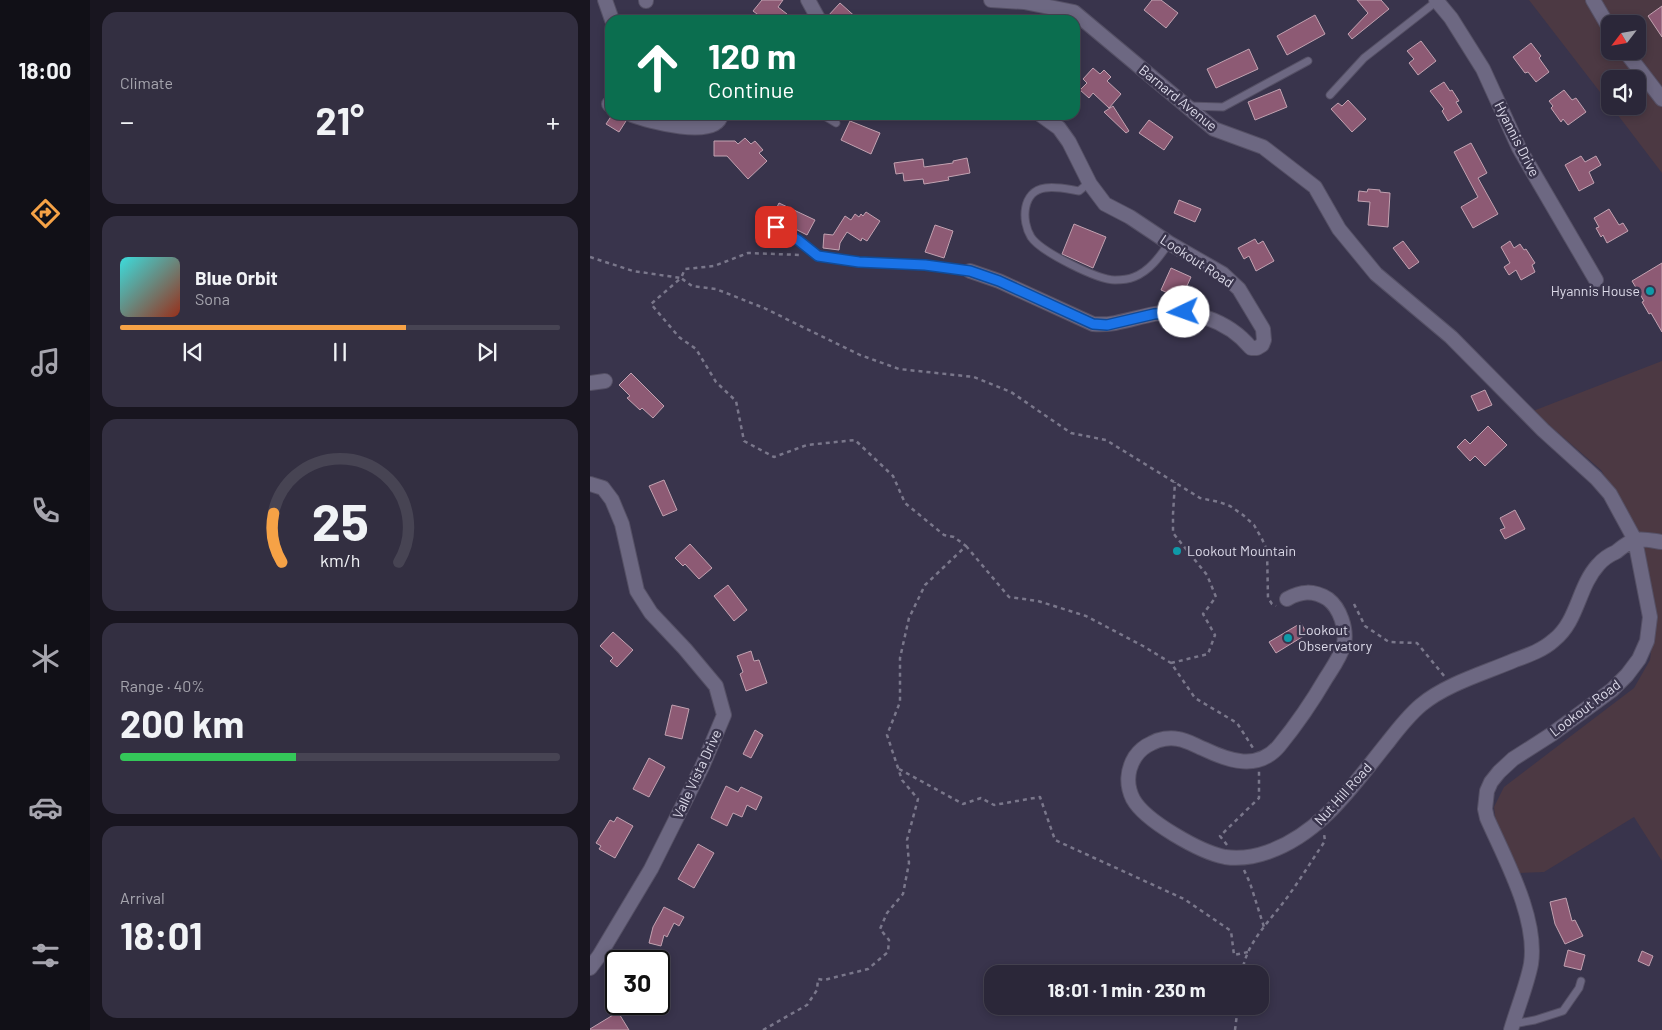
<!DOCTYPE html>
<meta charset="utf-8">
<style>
:root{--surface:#2b2739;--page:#332f41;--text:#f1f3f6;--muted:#a6a5ae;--line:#474453;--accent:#f6a246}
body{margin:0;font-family:Barlow,sans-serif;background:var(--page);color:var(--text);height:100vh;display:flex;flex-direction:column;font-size:19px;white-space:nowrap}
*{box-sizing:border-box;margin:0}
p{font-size:16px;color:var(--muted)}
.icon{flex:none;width:28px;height:28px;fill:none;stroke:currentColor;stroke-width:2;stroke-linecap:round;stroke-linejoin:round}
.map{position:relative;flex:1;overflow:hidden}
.drawer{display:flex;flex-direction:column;gap:12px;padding:12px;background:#18151f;width:500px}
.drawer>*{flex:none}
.hud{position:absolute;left:15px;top:15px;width:475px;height:105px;border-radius:15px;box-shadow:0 2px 8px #0003,0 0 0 1px var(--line);background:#0b6e4f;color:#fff;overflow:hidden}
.needle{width:32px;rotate:239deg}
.fabs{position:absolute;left:1011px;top:15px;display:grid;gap:10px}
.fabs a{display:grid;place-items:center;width:45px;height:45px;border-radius:10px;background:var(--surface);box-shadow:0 2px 8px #0003,0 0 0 1px var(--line);font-size:25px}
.speed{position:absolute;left:15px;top:950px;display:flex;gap:10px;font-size:25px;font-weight:700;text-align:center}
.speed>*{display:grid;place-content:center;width:65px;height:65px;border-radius:50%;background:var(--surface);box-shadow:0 2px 8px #0003,0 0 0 1px var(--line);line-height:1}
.speed .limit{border:2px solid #111;border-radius:8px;background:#fff;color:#111}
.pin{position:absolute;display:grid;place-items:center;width:42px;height:42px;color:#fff;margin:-21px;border-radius:10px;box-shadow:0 2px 8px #0006}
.me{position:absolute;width:55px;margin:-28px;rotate:267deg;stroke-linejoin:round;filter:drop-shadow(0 0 4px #0008)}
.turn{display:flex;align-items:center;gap:18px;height:105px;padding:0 20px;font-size:22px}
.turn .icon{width:65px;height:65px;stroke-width:2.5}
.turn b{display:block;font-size:35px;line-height:42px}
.big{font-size:38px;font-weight:700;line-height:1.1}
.drawer .card{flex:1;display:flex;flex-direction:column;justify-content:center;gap:8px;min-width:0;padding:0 18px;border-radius:15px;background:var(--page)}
.drawer .dial{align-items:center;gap:0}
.dial svg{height:130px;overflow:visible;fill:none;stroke:var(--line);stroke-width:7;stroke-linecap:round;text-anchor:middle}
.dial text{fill:var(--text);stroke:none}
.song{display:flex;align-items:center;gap:15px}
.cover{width:60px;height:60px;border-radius:8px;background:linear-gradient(135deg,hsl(180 70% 55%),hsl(10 70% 35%))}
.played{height:5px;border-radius:2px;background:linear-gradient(90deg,var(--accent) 65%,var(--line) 65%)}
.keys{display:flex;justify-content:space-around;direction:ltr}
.heat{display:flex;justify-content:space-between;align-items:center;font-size:28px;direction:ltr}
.charge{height:8px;border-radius:4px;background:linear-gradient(90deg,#34c759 40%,var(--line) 0)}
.trip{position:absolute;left:394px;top:965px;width:285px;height:50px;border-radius:15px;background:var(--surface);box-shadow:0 2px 8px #0003,0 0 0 1px var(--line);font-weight:700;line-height:50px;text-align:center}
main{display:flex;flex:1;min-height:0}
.tab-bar{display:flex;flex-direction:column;width:90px;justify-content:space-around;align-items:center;background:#111017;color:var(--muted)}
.tab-bar .icon{width:35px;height:35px}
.tab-bar .selected{color:var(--accent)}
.tab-bar b{font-size:22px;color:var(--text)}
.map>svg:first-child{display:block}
.education{fill:#4c3943;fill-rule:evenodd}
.building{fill:#8d5a74;stroke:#c2a2b1}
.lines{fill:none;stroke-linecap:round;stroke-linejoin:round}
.service-casing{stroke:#555065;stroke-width:9}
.minor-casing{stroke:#555065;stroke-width:16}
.path{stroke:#7a778b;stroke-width:2.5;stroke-dasharray:4 4;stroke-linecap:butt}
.service{stroke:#6d6882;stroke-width:7}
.minor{stroke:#6d6882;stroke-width:14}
.route-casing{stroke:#114b97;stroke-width:12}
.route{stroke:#1a73e8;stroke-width:9}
.culture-dot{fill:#0f9aa8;stroke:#39344c;stroke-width:2}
.labels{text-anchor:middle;stroke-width:5;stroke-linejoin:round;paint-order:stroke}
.street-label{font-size:14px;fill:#dcdae9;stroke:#39344c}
.poi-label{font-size:14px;fill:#dcdae9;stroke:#39344c;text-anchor:start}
</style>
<main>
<nav class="tab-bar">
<b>18:00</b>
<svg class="icon selected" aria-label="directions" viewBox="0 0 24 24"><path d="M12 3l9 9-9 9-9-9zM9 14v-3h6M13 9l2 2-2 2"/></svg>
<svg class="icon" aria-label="music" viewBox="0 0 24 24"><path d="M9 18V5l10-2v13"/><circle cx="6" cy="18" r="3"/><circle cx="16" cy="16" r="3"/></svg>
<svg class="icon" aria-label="phone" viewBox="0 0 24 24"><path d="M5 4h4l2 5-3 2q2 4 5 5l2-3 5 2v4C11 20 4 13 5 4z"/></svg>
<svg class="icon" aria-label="climate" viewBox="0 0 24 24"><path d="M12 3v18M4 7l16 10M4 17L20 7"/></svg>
<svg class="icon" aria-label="car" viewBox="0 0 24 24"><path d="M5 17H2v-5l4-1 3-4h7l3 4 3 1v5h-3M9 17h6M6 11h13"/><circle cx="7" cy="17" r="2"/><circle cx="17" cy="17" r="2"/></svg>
<svg class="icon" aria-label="filters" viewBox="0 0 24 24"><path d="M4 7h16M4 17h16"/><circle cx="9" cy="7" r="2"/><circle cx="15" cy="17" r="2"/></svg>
</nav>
<section class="drawer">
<div class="card"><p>Climate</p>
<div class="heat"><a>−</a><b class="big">21°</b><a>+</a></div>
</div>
<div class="card">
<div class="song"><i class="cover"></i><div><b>Blue Orbit</b><p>Sona</p></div></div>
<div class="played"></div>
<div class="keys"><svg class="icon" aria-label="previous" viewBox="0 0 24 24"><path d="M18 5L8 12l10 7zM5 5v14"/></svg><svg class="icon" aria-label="pause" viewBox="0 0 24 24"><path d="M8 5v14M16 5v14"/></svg><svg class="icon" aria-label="next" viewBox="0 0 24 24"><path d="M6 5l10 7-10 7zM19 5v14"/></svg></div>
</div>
<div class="card dial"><svg viewBox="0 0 100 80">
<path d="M14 69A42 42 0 1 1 86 69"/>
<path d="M14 69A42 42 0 0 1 9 39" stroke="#f6a246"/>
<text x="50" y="56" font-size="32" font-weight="700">25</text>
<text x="50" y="72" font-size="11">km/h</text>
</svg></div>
<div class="card"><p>Range · 40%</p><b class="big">200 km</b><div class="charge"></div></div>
<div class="card"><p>Arrival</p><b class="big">18:01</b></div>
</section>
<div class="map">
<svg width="1072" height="1030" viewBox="0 0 1072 1030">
<rect width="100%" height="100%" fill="#39344c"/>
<!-- education -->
<path class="education" d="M939 0H1072V173L1021 106H1048V79H1020V105ZM1020 24H1048V51H1020Z
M1072 361V861L1044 817 954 872 928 873 906 824 904 807 914 787 1044 688 1060 660 1065 621 1060 577 1045 530 1011 470 943 411Z"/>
<!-- building -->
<path class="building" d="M172 0H193L188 7 197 14 192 20H175L163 11Z
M562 0H571L588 13 576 28 554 10Z
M767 0H791L799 9 762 39 758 34 778 13Z
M250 3 269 20H238L237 17Z
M1072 6V37L1058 16Z
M725 15 735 34 697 55 687 36Z
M831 41 846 61 828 75 819 63 824 59 817 51Z
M941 43 951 56 949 58 959 72 946 82 938 72 935 73 923 57Z
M659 49 668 69 626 88 617 69Z
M503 68 510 74 514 70 521 77 517 81 531 94 519 108 503 93 499 98 490 90 497 83 493 79Z
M854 82 860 91 862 90 869 101 866 102 872 112 858 121 852 111 854 109 840 91Z
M690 89 697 107 665 120 658 102Z
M974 90 982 100 986 98 996 112 978 125 973 119 971 122 961 108 963 106 959 101Z
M758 100 776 119 762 132 741 109 748 103 752 106Z
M523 106 539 131 536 133 514 112Z
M22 115H33L36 121 29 132 16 124Z
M559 120 583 137 574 150 549 133Z
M260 121 290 133 281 154 251 140Z
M155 138 161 144 165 141 173 150 169 153 177 161 158 179 137 156H124V141H145L148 144Z
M881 143 897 173 888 178 908 214 883 228 871 207 888 197 864 152Z
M991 156 995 162 1006 156 1011 165 999 172 1004 183 989 191 975 165Z
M377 158 380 173 358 177 359 180 334 184 333 179 314 181 313 173 306 174 304 163 333 159 334 167 363 163V161Z
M778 189 790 190V192L800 193 798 227 778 225 780 202 768 201 769 191 777 192Z
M589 200 611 209 605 222 584 213Z
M189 203 225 220 217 235 182 217Z
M1019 209 1029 225 1033 223 1038 231 1017 243 1013 235 1011 237 1006 228 1009 227 1004 218Z
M276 212 290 221 277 241 272 238 271 241 257 232 250 243 249 250 233 248 234 234 243 235 255 216 261 220 265 214 269 217 271 214 273 216Z
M484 224 516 237 503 268 472 254Z
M345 225 363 231 354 258 335 252Z
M665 239 668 244 673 241 684 261 666 271 659 256 654 259 648 248Z
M813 241 829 262 819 269 803 248Z
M920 241 924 248 930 244 934 250 936 249 945 263 942 265 945 272 931 280 926 270 919 275 914 267 920 263 911 247Z
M1072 263V332L1061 313 1059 314 1052 302 1054 301 1042 281Z
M581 268 601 277 591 299 571 290Z
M41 373 74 406 63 418 52 408 50 410 37 398 40 396 29 385Z
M895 390 902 405 888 411 881 396Z
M898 426 917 445 895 466 885 456 880 461 867 447 875 439 880 444Z
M74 480 87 510 73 516 59 486Z
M925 510 935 529 915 539 910 530 915 528 910 518Z
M100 544 122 568 109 579 95 564 93 566 85 558Z
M138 585 157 610 144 621 124 596Z
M711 623 717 634 686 653 679 642Z
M23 632 43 650 27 667 20 661 23 658 10 646Z
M161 651 164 661 169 660 177 683 156 691 150 674 153 672 147 656Z
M82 705 99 709 92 739 75 735Z
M165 730 173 735 161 758 153 754Z
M59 758 75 767 59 797 43 789Z
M136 786 148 792 151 787 172 797 166 810 157 805 152 817 143 813 137 826 121 818Z
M27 817 43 826 25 858 9 849 11 846 6 843 20 820 24 822Z
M108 844 124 853 104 888 88 879Z
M976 898 982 921 985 920 993 936 975 944 965 924 960 902Z
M74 907 94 917 89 926 84 923 77 937 74 935 71 946 59 943 63 927Z
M978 950 995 955 991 970 974 966Z
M1052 951 1063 956 1059 966 1048 961Z
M28 1012 39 1030H0V1029Z"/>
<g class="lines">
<defs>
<path id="service" d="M740 95 774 58 847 1
M598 106 633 107 718 61
M234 115 236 117 246 123
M496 180 495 186 489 191C477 189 466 186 455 188 432 191 431 221 441 237 451 252 508 280 525 280 530 280 539 279 544 277 560 271 570 256 579 243
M186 227 208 240 228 255 269 262 335 265 380 271
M923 1024 945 1020 973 1011 989 988 991 981"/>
<path id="minor" d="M15 0 22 20
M56 0V1
M218 0 229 20
M401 0 434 2 484 12 624 129 673 147 725 187 749 229 786 274 861 337 953 430 1006 478 1020 494 1045 540 1060 617 1057 641 1049 659 1037 675 1022 690 962 734 923 759 909 772 901 782 897 791 895 809 897 818C915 859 948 918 941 964 937 985 927 1009 921 1030
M846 0 861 18 893 69 929 148 1006 280
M1003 0 1020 29
M1035 51 1072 99
M19 104 20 105
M42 115C58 121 126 140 131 115
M380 271 409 281 503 324C525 326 543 318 564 314 599 307 638 320 661 348H667L672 345 674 340 673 329 649 289 633 274 579 243 540 217 515 204 500 184 479 142 469 128 451 115
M0 383 15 381
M0 484 13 488 22 500 32 524 47 591 61 613 95 649 126 686 134 715 112 767 61 869 9 956 0 968
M697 599C711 591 723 590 738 599 750 608 757 629 754 644 751 656 743 667 736 678 722 702 707 724 689 746 668 771 639 761 614 749 606 746 597 740 588 739 580 737 569 739 562 743 555 746 549 751 545 757 537 770 536 785 543 799 555 821 610 852 635 857 649 859 664 857 678 852 732 833 763 785 798 742 808 729 818 716 831 705 856 684 895 673 925 660 939 655 953 650 964 640 988 621 988 587 1008 565 1013 559 1019 555 1026 552 1031 548 1038 542 1045 540 1053 538 1064 541 1072 542"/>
</defs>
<!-- service casing -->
<use href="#service" class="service-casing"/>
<!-- minor casing -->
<use href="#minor" class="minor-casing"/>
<!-- path -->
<path class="path" d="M0 257 43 271 91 278 95 269 124 266 158 253 211 255
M376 546 419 597 448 601 496 616 553 646 581 663 605 698 647 723 663 748
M764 604 775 626 799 642 827 643 855 677
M581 663 618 654 625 635 613 614 626 597 617 575 583 533V514L585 482
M309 769 373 804 391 798 404 805 450 797 465 840 594 899 641 931 644 955 658 952
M637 845 630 836 669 798V771
M654 870 660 883 674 927
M652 974C655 944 679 922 696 899 710 880 722 860 735 841L734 834
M173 1030 217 1005 227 990 228 979 234 980 278 969 298 952 299 940 290 929 297 913 313 894 319 863 317 840 328 799 312 780 297 735 310 702V658L319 618 335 585 376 546 364 537 354 535 315 503 303 476 265 440 217 445 184 457 154 441 146 401 126 382 106 349 89 337 61 304 91 278 102 286 126 289 174 308 270 355 309 369 384 377 421 392 481 433 516 440 610 498 629 502 640 506 653 515 664 525 672 539 677 550 678 598 682 604 686 606
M645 1030 648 1006"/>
<!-- service -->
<use href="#service" class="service"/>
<!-- minor -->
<use href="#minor" class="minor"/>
</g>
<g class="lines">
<defs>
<path id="route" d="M186 227 208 240 228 256 269 262 335 265 380 271 409 281 503 324 517 325 564 314 594 312"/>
</defs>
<!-- route casing -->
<use href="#route" class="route-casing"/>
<!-- route -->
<use href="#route" class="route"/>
</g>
<!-- markers -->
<g class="culture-dot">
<circle cx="1060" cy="291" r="5"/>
<circle cx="587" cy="551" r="5"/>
<circle cx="698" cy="638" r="5"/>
</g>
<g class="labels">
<!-- street labels -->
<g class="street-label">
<text transform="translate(588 98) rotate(39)" y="5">Barnard Avenue</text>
<text transform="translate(927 139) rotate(63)" y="5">Hyannis Drive</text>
<text transform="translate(607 261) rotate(33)" y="5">Lookout Road</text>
<text transform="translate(995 708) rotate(-37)" y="5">Lookout Road</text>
<text transform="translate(107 774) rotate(-65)" y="5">Valle Vista Drive</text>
<text transform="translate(753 794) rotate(-48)" y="5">Nut Hill Road</text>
</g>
<!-- poi labels -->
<g class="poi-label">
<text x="1050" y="296" text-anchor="end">Hyannis House</text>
<text x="597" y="556">Lookout Mountain</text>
<text x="708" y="635">Lookout<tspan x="708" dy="16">Observatory</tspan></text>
</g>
</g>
</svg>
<div class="fabs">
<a><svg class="needle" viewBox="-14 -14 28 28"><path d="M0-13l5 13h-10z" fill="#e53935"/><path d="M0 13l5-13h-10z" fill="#a6a5ae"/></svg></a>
<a><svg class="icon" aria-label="sound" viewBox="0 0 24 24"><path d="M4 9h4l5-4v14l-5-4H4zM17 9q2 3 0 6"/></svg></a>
</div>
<div class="speed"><div class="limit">30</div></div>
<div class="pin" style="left:186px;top:227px;background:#d93025"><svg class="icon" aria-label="arrive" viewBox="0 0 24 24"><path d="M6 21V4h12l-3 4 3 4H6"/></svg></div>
<svg class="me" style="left:594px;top:312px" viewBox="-20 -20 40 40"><circle r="19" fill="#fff"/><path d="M0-13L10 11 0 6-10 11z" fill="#1a73e8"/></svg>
<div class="trip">18:01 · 1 min · 230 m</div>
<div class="hud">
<div class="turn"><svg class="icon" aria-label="ahead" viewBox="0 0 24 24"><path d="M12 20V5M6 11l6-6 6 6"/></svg><div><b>120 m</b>Continue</div></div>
</div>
</div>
</main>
